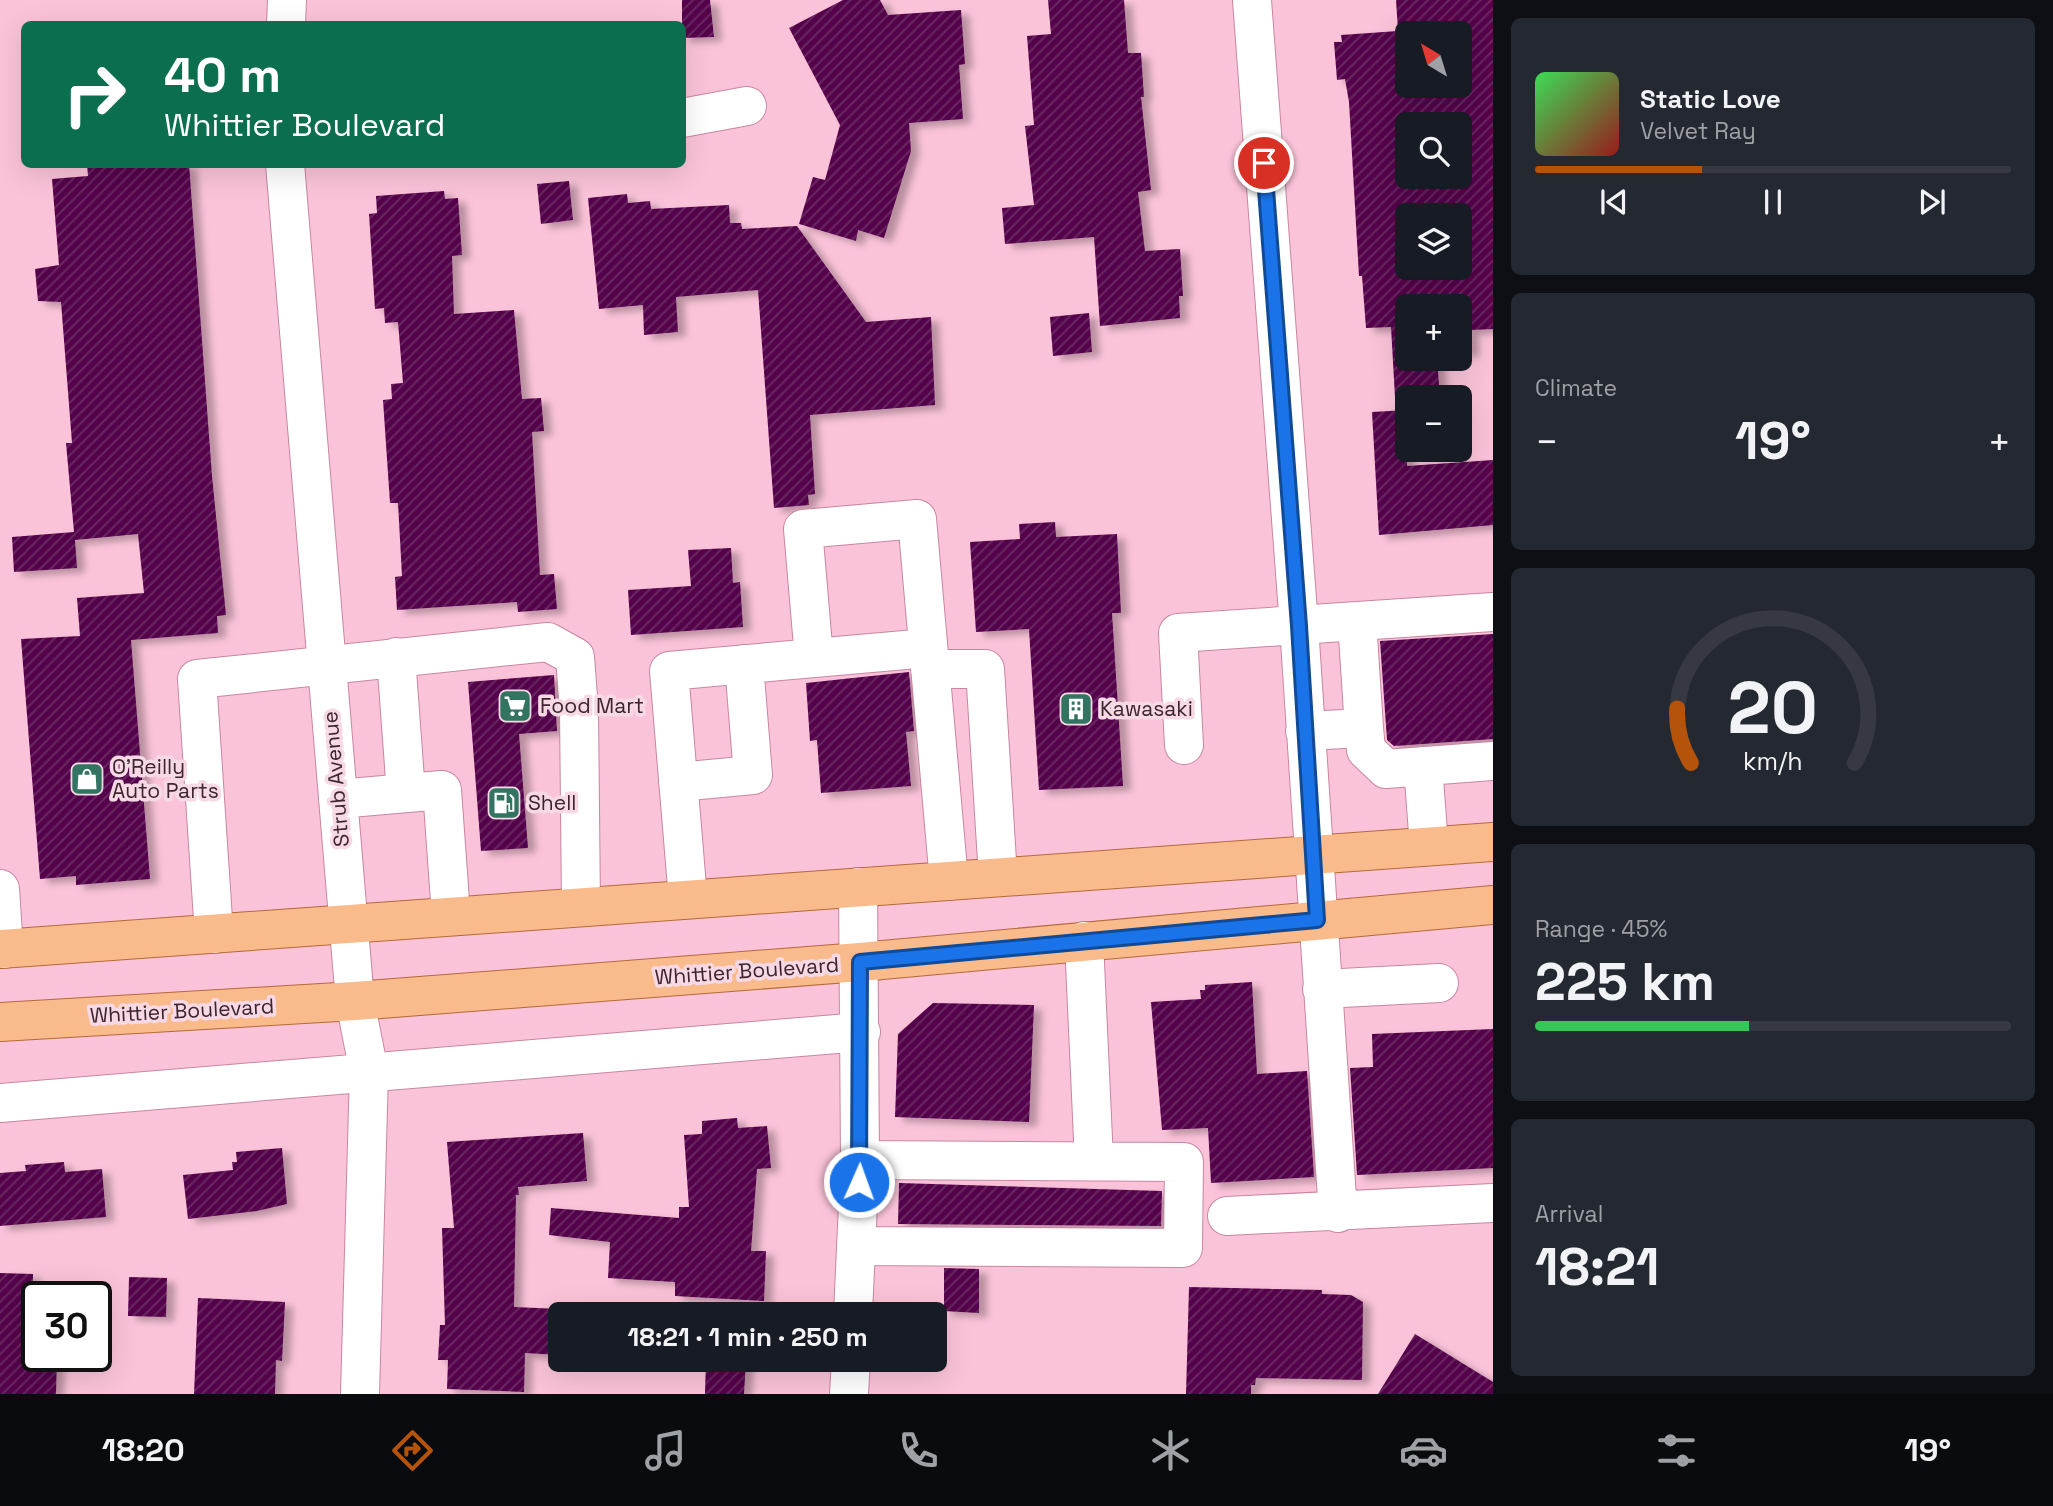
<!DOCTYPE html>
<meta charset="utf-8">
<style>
:root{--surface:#171b24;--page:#242831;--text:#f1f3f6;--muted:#9ea1a6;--line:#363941;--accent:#b45309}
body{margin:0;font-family:"Space Grotesk",sans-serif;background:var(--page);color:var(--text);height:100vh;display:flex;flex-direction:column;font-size:26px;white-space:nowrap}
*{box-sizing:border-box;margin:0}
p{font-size:23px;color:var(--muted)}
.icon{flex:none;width:38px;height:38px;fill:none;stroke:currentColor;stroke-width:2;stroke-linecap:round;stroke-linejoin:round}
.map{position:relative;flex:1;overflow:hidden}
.side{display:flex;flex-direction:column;gap:18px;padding:18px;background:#0d0f14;width:560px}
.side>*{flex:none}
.hud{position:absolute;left:21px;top:21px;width:665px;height:147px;border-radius:10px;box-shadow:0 7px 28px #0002;background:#0b6e4f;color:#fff;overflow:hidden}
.needle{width:46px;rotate:322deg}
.fabs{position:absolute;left:1395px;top:21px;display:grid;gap:14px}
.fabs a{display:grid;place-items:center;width:77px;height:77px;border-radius:10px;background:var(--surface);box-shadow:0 7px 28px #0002;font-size:35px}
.speed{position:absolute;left:21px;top:1281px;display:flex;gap:14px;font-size:35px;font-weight:700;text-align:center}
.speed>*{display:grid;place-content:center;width:91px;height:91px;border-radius:50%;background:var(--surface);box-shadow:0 7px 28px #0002;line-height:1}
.speed .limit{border:4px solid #111;border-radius:10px;background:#fff;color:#111}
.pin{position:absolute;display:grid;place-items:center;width:60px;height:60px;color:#fff;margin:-30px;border:4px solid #fff;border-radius:50%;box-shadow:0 2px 7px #0007}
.me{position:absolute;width:77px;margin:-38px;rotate:2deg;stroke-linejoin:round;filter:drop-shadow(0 0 5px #0008)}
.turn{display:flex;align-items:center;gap:24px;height:147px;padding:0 28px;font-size:32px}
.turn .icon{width:91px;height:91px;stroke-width:2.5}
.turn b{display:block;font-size:49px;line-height:60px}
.big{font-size:52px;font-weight:800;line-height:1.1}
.side .tile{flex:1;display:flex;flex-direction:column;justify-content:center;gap:10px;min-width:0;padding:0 24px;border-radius:10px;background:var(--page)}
.side .dial{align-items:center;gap:0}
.dial svg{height:182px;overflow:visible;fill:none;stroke:var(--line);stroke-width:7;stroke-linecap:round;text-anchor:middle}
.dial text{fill:var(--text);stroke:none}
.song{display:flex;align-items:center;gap:21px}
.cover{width:84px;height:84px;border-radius:10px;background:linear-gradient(135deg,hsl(130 70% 55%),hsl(0 70% 35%))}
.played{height:7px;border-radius:4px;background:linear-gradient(90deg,var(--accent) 35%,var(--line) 35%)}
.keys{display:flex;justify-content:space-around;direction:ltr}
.heat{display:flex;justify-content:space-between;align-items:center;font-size:38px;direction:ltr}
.charge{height:10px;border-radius:5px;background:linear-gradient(90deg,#34c759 45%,var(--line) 0)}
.trip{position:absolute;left:548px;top:1302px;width:399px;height:70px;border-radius:10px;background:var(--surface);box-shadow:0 7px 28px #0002;font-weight:800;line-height:70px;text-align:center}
.tab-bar{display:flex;height:112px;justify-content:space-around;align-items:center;background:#090b0e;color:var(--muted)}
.tab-bar .icon{width:49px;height:49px}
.tab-bar .current{color:var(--accent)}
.tab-bar b{font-size:32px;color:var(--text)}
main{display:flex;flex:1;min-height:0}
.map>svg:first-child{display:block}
.building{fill:url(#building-hatch);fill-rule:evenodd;filter:url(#shadow)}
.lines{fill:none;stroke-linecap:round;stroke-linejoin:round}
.minor-casing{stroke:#c886a1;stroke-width:40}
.major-casing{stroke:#b6683a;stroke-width:40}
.minor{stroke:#fff;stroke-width:38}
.major{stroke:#fabb8c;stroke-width:38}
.route-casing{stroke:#114b97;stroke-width:18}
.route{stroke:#1a73e8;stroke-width:12}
.labels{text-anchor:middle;stroke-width:7;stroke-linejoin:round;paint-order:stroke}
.poi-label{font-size:21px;fill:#3e242f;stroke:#f6d9e4;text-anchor:start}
.street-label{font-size:21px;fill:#3e242f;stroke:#f6d9e4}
</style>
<main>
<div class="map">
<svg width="1493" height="1394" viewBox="0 0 1493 1394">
<defs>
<pattern id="building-hatch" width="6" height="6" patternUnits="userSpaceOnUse" patternTransform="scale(1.75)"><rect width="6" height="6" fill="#55054c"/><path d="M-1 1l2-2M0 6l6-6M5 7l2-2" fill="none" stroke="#6b2a63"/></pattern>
<filter id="shadow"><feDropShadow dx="8" dy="4.5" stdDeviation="3.5" flood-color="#0004"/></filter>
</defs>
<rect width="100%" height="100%" fill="#fbc3d9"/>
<!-- building -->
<path class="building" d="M682 0H710L714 37 682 38Z
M843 0H880L888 15 961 10 965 64 959 65 963 119 909 123 911 151 884 238 858 230 856 241 799 224 813 177 825 180 840 125 789 28Z
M1048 0H1124L1128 53H1141L1144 97H1141L1151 190 1138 192 1145 251 1180 249 1183 296H1179L1180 318 1100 326 1094 237 1005 244 1002 208 1034 205 1025 126 1034 125 1027 36 1051 34Z
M1396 0H1493V329L1470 330 1471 352 1460 353V306H1407V359H1437L1440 397H1395L1391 327 1366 328 1362 276H1359L1349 102 1345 79 1337 80 1334 42H1342L1341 35 1398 31ZM1407 33H1460V86H1407ZM1407 124H1460V177H1407ZM1407 215H1460V268H1407Z
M87 164H189L212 476 226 615 217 616 218 633 131 640 150 879 76 885V876L40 879 21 639 80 636 77 598 144 593 138 534 75 540 77 568 14 572 12 537 74 532 66 443H72L61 302 38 301 35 269 59 265 52 179 88 176Z
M569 181 573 220 541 224 537 184Z
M444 191 445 199 458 198 462 255 452 256 454 314 514 310 522 399 541 398 544 431 532 432 540 575 554 574 557 609 518 612 517 602 397 610 395 577 402 576 398 503H390L383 400 392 399 391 384 403 383 398 322 385 323 384 308 375 309 369 214 377 213 376 196Z
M627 194 628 203 650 201 651 209 729 205 730 223H741L742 229 797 226 866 322 931 317 935 405 810 415 815 494 808 495 809 505 774 508 758 290 676 297 678 332 644 335 643 305 599 309 588 198Z
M1089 313 1092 352 1053 356 1050 317Z
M1407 410V466L1493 460V525L1379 535 1372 412Z
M1055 522 1056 537 1117 534 1121 613H1112L1123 786 1039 790 1029 629 976 632 970 542 1020 539 1019 524Z
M731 548 733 583 740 582 743 627 631 635 628 590 691 586 688 550Z
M1493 634V739L1394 746 1387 740 1380 641Z
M909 672 914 731 906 732 911 786 821 793 817 740 810 741 806 683Z
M554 675 557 731 519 734 528 848 481 851 468 682Z
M1252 982 1257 1074 1307 1071 1314 1177 1211 1183 1208 1128 1162 1130 1151 1002 1201 999 1200 990H1205V985Z
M933 1003 1034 1005 1029 1122 895 1117 898 1034Z
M1493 1029V1168L1357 1175 1350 1068 1373 1067 1372 1034Z
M737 1118 738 1128 767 1126 771 1168 757 1169 751 1251H766L764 1301 675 1296V1282L608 1278 610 1242 549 1235 551 1208 679 1218V1207H689L684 1135 702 1134V1121Z
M583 1133 587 1181 518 1187 519 1195H516L514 1307 560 1309V1355L525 1353 524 1392 447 1389 448 1360H438L440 1325H445L442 1228H454L447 1142Z
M282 1148 287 1204 257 1211 188 1219 183 1175 233 1170 232 1162H237L236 1152Z
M64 1162 65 1172 102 1169 106 1217 0 1226V1173L26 1171 25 1165Z
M899 1183 1162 1191 1161 1226 898 1224Z
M944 1268 979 1269V1313L944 1311Z
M0 1273 33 1274 32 1323H37V1356H57L56 1394H0Z
M129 1277 167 1278 166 1317 128 1316Z
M1189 1287 1322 1290V1294L1351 1295 1363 1302 1362 1380 1256 1378 1255 1385H1251V1394H1186Z
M198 1298 285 1302 282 1361 276 1360 275 1394H194Z
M1415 1334 1493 1382V1394H1378Z
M706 1360H746L744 1394H705Z"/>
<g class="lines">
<defs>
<path id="minor" d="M1252 0 1299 626 1338 1213
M286 24 287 0
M682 118 747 106
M285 164 355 1001 369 1072 360 1394
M1357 621 1364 728
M396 657 406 793
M814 658 928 648
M930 669H985L998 877
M1305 731 1364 728 1366 750 1386 769 1493 761
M1184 745 1178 633 1493 612
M1423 766 1429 846
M678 782 753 775 744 664
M338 799 442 790 451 915
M0 889 4 949
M688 899 669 671 814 658 803 529 917 519 949 881
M214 934 197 679 548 642 575 657 579 710 581 906
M1084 941 1094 1161
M1322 989 1439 983
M0 1103 861 1032
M1227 1216 1493 1203
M856 1246 1183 1248 1184 1162 860 1160
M853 1314 860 1160 858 887
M849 1394 851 1360"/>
<path id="major" d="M0 949 1493 842
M0 1022 355 1001 860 962 1493 905"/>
</defs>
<!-- minor casing -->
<use href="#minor" class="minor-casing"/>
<!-- major casing -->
<use href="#major" class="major-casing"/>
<!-- minor -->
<use href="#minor" class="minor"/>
<!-- major -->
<use href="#major" class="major"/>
</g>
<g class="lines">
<defs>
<path id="route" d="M859 1182 860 962 1317 920 1299 626 1264 163"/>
</defs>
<!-- route casing -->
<use href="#route" class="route-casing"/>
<!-- route -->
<use href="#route" class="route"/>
</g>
<!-- icons -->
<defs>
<symbol id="supermarket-square" viewBox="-11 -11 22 22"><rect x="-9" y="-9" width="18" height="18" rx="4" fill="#337362" stroke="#f6d9e4"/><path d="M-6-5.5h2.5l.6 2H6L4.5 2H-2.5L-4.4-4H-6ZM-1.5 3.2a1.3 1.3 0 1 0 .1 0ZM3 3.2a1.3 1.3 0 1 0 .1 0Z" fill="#fff"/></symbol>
<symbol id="building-square" viewBox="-11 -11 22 22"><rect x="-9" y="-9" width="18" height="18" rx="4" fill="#337362" stroke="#f6d9e4"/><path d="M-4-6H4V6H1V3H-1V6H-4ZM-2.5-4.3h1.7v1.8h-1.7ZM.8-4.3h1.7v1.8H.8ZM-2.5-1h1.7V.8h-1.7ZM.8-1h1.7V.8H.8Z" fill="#fff"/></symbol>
<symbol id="shop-square" viewBox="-11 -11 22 22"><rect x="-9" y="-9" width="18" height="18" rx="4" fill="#337362" stroke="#f6d9e4"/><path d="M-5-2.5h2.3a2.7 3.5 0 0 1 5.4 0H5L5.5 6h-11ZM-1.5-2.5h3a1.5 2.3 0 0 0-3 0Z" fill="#fff"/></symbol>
<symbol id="fuel-square" viewBox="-11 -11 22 22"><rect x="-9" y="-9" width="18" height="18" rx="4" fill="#337362" stroke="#f6d9e4"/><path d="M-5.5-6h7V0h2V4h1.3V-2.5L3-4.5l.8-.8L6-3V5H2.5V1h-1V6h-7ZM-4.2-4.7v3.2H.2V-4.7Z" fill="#fff"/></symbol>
</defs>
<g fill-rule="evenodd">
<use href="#supermarket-square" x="496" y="687" width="38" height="38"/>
<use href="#building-square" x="1057" y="690" width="38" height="38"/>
<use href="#shop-square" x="68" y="760" width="38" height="38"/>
<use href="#fuel-square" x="485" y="784" width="38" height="38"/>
</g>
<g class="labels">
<!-- poi labels -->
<g class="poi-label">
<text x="540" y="713">Food Mart</text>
<text x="1100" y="716">Kawasaki</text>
<text x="112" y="774">O'Reilly<tspan x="112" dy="24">Auto Parts</tspan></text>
<text x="528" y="810">Shell</text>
</g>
<!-- street labels -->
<g class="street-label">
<text transform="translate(336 779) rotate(-95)" y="7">Strub Avenue</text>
<text transform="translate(747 971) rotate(-4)" y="7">Whittier Boulevard</text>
<text transform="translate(182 1011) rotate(-3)" y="7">Whittier Boulevard</text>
</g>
</g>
</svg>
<div class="fabs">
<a><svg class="needle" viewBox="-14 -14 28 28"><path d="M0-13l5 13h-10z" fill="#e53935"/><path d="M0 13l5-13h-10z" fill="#9ea1a6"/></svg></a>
<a><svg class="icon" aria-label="search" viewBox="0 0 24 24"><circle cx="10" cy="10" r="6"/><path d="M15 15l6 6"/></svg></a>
<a><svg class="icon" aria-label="layers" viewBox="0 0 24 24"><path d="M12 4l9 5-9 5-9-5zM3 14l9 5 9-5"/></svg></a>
<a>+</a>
<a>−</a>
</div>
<div class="speed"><div class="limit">30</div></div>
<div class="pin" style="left:1264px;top:163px;background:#d93025"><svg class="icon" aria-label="arrive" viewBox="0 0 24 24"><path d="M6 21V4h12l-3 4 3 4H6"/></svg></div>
<svg class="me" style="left:859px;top:1182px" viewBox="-20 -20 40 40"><circle r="17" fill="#1a73e8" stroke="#fff" stroke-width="3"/><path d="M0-11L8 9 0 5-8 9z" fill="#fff"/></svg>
<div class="trip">18:21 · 1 min · 250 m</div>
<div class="hud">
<div class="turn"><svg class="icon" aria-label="right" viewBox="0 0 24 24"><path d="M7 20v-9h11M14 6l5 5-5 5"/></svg><div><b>40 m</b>Whittier Boulevard</div></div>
</div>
</div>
<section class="side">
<div class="tile">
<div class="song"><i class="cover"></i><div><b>Static Love</b><p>Velvet Ray</p></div></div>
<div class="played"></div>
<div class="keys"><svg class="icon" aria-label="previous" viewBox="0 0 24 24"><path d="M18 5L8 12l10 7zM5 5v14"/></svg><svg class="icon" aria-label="pause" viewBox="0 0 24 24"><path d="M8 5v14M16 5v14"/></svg><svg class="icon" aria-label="next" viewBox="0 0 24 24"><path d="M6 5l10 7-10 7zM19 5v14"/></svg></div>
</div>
<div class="tile"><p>Climate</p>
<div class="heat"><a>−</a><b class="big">19°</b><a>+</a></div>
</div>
<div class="tile dial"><svg viewBox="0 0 100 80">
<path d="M14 69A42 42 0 1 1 86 69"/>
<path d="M14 69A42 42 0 0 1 8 45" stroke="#b45309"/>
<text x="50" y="56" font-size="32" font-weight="700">20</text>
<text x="50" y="72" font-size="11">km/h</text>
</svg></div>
<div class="tile"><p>Range · 45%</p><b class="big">225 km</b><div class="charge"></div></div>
<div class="tile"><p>Arrival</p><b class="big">18:21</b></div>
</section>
</main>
<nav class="tab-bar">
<b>18:20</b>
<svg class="icon current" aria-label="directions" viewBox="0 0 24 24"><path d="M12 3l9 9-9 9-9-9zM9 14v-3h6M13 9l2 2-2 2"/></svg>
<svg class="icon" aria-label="music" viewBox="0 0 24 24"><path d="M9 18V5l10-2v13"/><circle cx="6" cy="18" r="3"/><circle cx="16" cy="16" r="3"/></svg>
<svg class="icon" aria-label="phone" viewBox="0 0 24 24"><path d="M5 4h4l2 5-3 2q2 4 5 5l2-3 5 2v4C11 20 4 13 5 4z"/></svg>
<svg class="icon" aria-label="climate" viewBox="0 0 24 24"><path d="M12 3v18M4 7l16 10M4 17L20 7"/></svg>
<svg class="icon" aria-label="car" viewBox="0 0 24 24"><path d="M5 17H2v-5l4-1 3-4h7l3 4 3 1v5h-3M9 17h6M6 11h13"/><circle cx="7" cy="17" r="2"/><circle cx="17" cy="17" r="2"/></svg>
<svg class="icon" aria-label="filters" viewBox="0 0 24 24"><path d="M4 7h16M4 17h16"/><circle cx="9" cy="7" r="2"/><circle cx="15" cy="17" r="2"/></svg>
<b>19°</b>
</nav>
